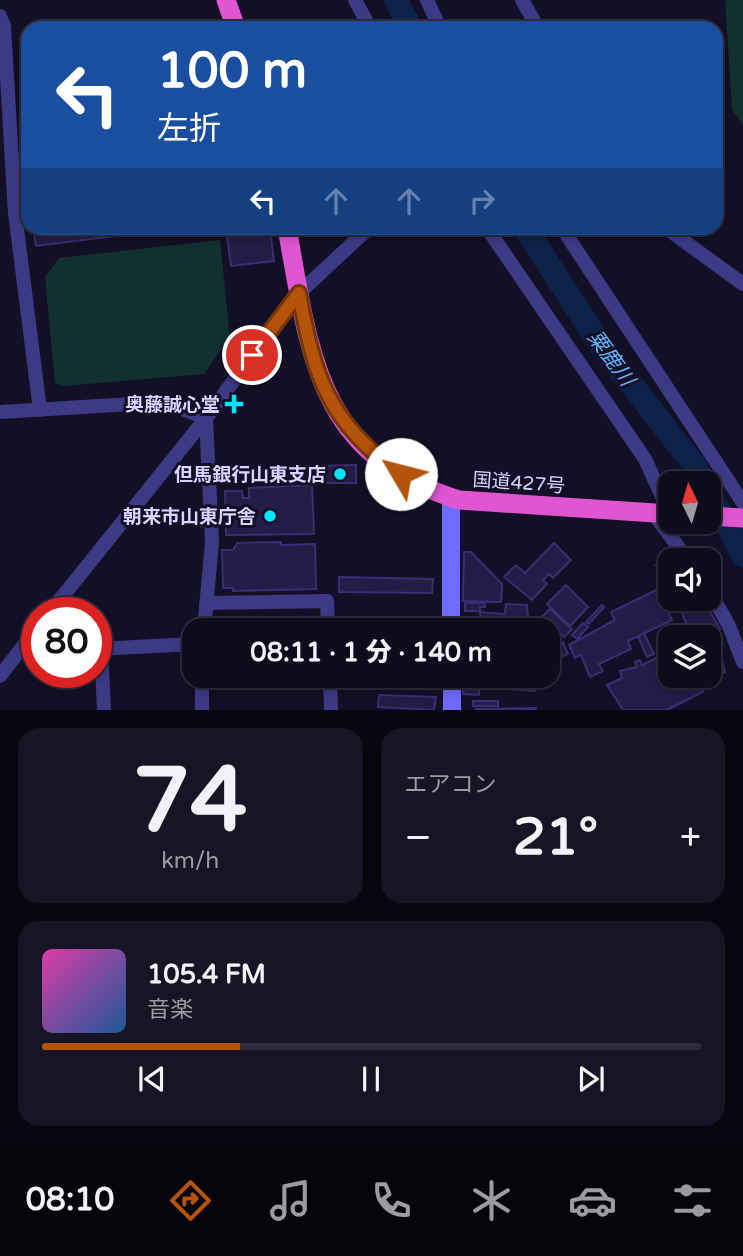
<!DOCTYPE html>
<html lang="ja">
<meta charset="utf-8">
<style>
:root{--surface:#0e0b1c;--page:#171425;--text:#f1f3f6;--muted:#9b9ba3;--line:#2e2b3b;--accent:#b45309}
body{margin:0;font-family:"Varela Round","Noto Sans JP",sans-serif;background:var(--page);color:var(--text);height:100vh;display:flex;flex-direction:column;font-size:26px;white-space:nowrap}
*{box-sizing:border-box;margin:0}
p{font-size:23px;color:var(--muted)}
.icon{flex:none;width:38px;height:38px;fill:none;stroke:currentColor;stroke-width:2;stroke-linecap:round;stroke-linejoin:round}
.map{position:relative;height:710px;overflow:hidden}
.details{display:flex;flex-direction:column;gap:18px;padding:18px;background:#08060f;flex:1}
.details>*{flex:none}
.banner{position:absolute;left:21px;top:21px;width:702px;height:214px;border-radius:21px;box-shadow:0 4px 10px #0003,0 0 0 2px var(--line);background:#1a4fa0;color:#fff;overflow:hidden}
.needle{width:46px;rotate:355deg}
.controls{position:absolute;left:658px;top:471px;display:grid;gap:14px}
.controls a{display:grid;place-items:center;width:63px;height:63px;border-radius:14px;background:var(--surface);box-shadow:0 4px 10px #0003,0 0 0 2px var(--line);font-size:35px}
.speed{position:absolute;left:21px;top:597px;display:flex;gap:14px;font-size:35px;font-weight:700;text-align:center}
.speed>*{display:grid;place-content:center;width:91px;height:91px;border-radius:50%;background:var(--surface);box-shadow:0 4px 10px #0003,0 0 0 2px var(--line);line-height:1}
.speed .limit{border:10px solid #d22;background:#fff;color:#111}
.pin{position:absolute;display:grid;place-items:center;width:60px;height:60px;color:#fff;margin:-30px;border:4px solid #fff;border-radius:50%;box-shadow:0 2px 7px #0007}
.me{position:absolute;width:77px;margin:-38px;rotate:307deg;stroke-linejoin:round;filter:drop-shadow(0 0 5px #0008)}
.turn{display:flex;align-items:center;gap:24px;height:147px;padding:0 21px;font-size:32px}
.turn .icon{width:91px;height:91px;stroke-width:2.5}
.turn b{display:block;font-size:49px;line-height:60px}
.lanes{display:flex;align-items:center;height:66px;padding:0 21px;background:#0003;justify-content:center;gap:35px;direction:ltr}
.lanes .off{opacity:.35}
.big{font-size:52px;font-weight:800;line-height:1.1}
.details .card{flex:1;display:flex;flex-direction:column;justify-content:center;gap:10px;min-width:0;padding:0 24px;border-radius:21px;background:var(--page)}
.details .dial{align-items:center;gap:0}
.dial b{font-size:91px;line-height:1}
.song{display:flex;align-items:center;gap:21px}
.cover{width:84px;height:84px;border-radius:10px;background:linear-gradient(135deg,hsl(320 70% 55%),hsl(210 70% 35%))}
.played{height:7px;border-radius:4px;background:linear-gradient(90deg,var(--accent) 30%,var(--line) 30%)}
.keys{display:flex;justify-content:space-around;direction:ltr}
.heat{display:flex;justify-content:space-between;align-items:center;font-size:38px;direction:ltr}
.details .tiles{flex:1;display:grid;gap:18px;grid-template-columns:1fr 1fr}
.card:last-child{grid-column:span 2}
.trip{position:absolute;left:182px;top:618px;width:378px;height:70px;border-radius:21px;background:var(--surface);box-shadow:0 4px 10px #0003,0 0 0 2px var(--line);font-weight:800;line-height:70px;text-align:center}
.tab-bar{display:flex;height:112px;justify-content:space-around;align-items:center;background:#06040b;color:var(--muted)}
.tab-bar .icon{width:49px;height:49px}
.tab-bar .active{color:var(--accent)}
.tab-bar b{font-size:32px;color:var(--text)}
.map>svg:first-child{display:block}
.green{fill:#12302f}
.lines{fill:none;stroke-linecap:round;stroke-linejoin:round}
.river{stroke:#0c2248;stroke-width:24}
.building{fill:#241b47;stroke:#3b2d73;stroke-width:2}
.minor{stroke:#3d3a85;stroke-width:14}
.secondary{stroke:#6f6bff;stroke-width:18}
.trunk{stroke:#e055d1;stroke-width:19}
.route-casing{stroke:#753606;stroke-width:18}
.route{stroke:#b45309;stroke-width:12}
.poi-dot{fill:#00e5ff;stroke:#130f26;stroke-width:2.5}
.labels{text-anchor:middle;stroke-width:6;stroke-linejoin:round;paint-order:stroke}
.poi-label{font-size:19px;font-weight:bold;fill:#d9d4ff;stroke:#130f26;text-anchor:end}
.street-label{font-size:19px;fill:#d9d4ff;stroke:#130f26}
.water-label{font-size:21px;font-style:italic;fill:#62b6ff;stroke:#130f26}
</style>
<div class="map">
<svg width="743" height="710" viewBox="0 0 743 710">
<rect width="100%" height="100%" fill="#130f26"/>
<!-- green -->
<path class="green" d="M725 0H743V125L732 110Z
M220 240 230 337 204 374 64 386 55 383 45 277 59 258Z"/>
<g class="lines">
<!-- river -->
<path class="river" d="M396 0 410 28
M525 228 600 344 695 466 704 483
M709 492 743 555"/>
</g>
<!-- building -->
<path class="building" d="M33 228H179L36 246Z
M226 228H270L274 261 231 266Z
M356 465V483H324V466Z
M312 485 314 534 226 535 225 491H242L243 498H249V488Z
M281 542V545L315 544 316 589 233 591V588H223L222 550H233L237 543Z
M554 543 571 560 553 578 549 574 543 580 547 584 532 600 504 577 516 565 525 573Z
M464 552H471L502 584 501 602 463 601Z
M666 560 670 567V588L666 587 656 565Z
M339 577 433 579 432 593 339 592Z
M566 585 588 607 570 626 547 604Z
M658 589 672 620 628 641 631 649 599 664 603 671 590 677 581 655 575 658 569 645 615 620 611 612Z
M702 598 720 629 701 637H692L679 607Z
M465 603H485V607H480V611H465Z
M506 604 527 605 529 628 482 630 480 612 505 614Z
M602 605 604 607 589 624 586 622Z
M550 609 572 629 564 637 542 617Z
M583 623 588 627 577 639 572 635Z
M644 633 654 654 647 657 638 636Z
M716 637 725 672 702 678 701 676H709V639Z
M563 642 568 654 552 661 548 648Z
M37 648V670L27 663Z
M670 651V676H695L703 692 667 710H623L607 685 622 678 620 671 637 667 635 662 640 660 642 665Z
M493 676H536L535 691 492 688Z
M464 682 480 683 479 695 463 694Z
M379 695 436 697 434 710 378 707Z
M473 701H498V706H473Z
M536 708V710H476V709Z"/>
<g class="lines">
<!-- minor -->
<path class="minor" d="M355 0 370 28
M427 0 440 28
M522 0 538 28
M0 16 4 26 15 213 40 410
M487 228 645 459 670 514
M562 228 743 503
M666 228 743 284
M0 412 164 402 206 418
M653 513 688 560
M709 590 729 626 743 662
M206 603 327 601 328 630
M50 612 206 418 299 293 369 228
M204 630 212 542 206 418
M96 649 194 644
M96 658 102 668 104 710
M0 676 37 628
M330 676 331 710
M202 710V676"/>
<!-- secondary -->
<path class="secondary" d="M451 497V630
M452 676V710"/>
<!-- trunk -->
<path class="trunk" d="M226 0 236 28
M287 228C310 354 316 455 459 500L670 514
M709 516 743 518"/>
</g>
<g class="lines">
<defs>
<path id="route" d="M252 355 299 293C314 376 328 423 401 474"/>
</defs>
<!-- route casing -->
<use href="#route" class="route-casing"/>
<!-- route -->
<use href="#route" class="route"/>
</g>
<!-- markers -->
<g class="poi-dot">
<path d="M230.5 393.5h7v7h7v7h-7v7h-7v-7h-7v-7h7z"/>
<circle cx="340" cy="474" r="7"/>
<circle cx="270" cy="516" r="7"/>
</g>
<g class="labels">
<!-- poi labels -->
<g class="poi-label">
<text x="220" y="411">奥藤誠心堂</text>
<text x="326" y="481">但馬銀行山東支店</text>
<text x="256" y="523">朝来市山東庁舎</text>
</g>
<!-- street labels -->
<g class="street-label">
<text transform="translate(519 482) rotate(4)" y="7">国道427号</text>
</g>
<!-- water labels -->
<g class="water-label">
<text transform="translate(611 358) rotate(54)" y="7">粟鹿川</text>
</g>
</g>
</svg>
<div class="controls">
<a><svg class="needle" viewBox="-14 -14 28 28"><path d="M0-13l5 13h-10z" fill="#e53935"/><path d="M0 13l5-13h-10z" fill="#9b9ba3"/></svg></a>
<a><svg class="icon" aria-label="sound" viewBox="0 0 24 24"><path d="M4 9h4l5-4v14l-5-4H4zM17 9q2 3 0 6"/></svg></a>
<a><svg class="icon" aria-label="layers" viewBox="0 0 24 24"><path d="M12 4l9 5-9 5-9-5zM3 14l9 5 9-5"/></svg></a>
</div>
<div class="speed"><div class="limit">80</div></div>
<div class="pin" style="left:252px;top:355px;background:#d93025"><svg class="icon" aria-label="arrive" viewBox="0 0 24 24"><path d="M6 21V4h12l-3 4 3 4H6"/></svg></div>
<svg class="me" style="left:401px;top:474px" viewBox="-20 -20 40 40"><circle r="19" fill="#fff"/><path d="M0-13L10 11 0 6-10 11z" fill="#b45309"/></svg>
<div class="trip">08:11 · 1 分 · 140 m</div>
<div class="banner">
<div class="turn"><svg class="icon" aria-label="left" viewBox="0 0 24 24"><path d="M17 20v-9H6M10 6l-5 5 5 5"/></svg><div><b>100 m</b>左折</div></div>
<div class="lanes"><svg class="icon" aria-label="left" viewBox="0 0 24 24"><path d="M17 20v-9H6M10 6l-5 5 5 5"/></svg><svg class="icon off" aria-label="ahead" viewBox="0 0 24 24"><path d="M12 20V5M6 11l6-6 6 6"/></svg><svg class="icon off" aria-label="ahead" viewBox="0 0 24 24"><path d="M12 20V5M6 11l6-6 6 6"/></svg><svg class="icon off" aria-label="right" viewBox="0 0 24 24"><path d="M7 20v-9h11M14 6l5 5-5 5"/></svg></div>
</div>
</div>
<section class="details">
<div class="tiles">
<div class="card dial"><b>74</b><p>km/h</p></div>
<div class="card"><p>エアコン</p>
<div class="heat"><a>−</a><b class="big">21°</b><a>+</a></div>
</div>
<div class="card">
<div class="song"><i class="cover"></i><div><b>105.4 FM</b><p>音楽</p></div></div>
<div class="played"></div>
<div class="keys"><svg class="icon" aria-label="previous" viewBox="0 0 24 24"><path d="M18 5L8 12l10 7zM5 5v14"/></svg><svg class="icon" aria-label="pause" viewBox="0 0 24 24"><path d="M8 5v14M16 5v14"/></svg><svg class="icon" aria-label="next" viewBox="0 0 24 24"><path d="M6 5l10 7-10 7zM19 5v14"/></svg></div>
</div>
</div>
</section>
<nav class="tab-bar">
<b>08:10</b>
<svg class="icon active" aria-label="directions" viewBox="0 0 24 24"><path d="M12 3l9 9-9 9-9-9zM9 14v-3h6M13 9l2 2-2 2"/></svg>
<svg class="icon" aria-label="music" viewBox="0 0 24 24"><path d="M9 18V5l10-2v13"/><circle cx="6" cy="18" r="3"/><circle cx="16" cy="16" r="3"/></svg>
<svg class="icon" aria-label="phone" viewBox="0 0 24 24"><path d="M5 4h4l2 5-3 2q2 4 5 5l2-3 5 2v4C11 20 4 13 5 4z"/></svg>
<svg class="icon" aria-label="climate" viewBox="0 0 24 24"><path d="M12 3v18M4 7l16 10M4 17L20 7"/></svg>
<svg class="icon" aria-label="car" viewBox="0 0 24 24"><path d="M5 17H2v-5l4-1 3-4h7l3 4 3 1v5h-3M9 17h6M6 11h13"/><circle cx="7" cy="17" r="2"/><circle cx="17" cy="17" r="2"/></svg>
<svg class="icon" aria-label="filters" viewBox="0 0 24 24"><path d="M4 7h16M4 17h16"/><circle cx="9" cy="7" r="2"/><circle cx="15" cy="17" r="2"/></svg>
</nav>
